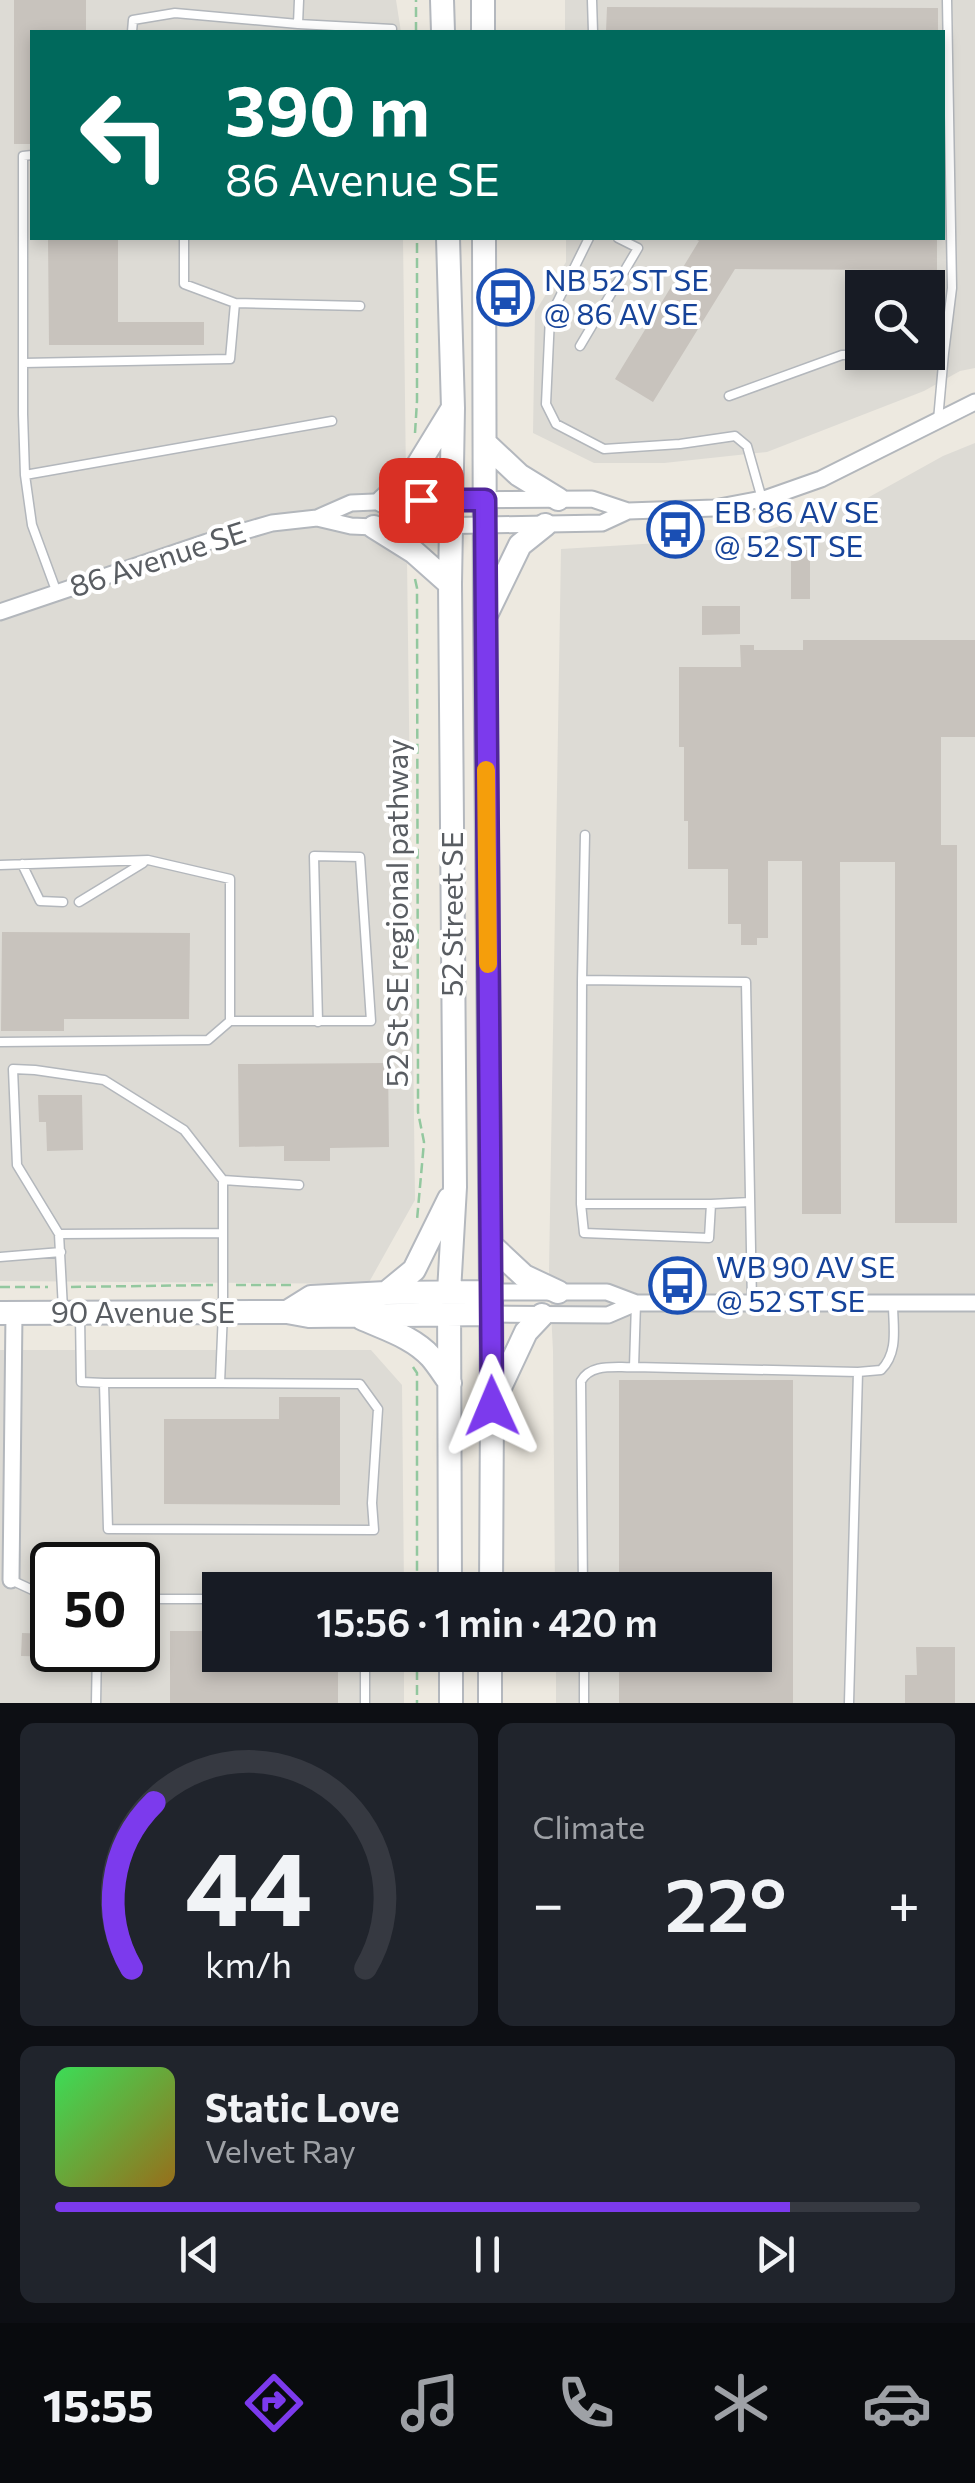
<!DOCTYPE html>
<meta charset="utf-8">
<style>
:root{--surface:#171b24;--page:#20242c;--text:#f1f3f6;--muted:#9ea1a6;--line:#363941;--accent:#7c3aed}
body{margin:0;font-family:Commissioner,sans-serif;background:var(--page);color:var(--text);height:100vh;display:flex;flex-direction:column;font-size:38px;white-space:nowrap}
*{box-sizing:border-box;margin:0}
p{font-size:32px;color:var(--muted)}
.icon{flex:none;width:55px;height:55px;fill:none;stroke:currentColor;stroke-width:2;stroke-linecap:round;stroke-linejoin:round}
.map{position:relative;height:1703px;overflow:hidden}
.sheet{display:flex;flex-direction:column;gap:20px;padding:20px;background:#0d0f14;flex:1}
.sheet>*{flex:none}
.top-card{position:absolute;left:30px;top:30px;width:915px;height:210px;border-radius:0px;box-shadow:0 5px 15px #0003;background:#00695c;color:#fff;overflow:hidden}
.buttons{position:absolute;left:845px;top:270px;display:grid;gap:20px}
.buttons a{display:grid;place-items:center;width:100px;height:100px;border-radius:0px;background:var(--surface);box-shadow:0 5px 15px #0003;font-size:50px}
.speed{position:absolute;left:30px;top:1542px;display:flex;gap:20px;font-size:50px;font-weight:700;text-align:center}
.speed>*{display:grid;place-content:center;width:130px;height:130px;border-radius:50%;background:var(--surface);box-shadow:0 5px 15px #0003;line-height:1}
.speed .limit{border:5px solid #111;border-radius:15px;background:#fff;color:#111}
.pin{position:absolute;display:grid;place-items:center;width:85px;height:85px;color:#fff;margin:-42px;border-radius:20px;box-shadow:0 5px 15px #0006}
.me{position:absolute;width:110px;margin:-55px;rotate:359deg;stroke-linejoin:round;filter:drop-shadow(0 0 8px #0008)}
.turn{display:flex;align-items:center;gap:35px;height:210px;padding:0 30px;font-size:45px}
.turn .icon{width:130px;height:130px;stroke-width:2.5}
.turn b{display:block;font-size:70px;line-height:85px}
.big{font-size:75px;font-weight:600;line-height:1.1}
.sheet .card{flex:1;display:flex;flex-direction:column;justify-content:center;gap:15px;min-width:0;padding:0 35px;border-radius:15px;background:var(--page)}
.sheet .dial{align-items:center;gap:0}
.dial svg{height:260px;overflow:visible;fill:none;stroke:var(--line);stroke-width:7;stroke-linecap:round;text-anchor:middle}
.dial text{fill:var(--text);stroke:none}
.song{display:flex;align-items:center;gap:30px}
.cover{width:120px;height:120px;border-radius:15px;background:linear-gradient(135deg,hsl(130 70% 55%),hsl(40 70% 35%))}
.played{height:10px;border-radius:5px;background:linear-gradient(90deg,var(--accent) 85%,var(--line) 85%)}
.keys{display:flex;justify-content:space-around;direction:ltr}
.heat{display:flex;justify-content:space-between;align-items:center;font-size:55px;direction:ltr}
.sheet .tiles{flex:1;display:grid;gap:20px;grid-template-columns:1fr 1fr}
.card:last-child{grid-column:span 2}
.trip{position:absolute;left:202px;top:1572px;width:570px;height:100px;border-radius:0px;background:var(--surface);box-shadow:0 5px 15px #0003;font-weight:600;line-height:100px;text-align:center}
.tab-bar{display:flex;height:160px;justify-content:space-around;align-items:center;background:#090b0e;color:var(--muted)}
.tab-bar .icon{width:70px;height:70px}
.tab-bar .current{color:var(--accent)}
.tab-bar b{font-size:45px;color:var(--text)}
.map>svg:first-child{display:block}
.industrial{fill:#dddbd5;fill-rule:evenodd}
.building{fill:#c8c3bd}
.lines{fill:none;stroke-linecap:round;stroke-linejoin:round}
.lane-casing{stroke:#b3b7bc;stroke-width:11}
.street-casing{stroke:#b3b7bc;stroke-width:19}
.secondary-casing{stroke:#b4b8be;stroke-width:26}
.path{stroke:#93c89f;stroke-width:2.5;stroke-dasharray:10 5;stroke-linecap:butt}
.lane{stroke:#fff;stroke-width:8}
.street{stroke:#fff;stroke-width:15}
.secondary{stroke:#fff;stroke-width:22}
.route-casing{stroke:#51269a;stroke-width:25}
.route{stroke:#7c3aed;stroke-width:18}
.slow{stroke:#f59e0b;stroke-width:18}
.labels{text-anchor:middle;stroke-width:8;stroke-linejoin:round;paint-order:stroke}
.transit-label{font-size:30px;fill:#164399;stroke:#fff;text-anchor:start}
.street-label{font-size:30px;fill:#595d62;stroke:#fff}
</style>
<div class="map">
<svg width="975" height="1703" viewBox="0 0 975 1703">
<rect width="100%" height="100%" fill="#ede9e0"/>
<!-- industrial -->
<path class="industrial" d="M0 0H396L401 32H32V238H403L415 1200 368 1284 0 1281Z
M565 0H975V368L960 371 924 391 767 452 664 463H594L533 433 535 312 566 262V238H942V32H565ZM862 288H928V352H862Z
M975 443V1703H556V1655H755V1590H555L553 1351 549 1272 561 549 741 538 862 501 943 456Z
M0 1350H371L402 1385 404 1590H220V1655H404V1703H0ZM52 1565H138V1650H52Z"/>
<!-- building -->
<path class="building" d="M14 0H86V32H32V144H14Z
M607 7 938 8V32H606Z
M48 238H118V322H204V345H49Z
M693 238H937V270L735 269 653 402 615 379 699 241Z
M791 550H810V599H791Z
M702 606H740V634L702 635Z
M803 640H975V737H941V845H957V1223H895V862H840L841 1214H802V861H768V938H757V945H741V924H728V869H688V821H684V747H679V667H741L740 645H754V650H803Z
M2 932 190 933 189 1019H64V1031H1Z
M388 1063 389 1147 330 1148V1161H284V1146L239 1147 238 1064Z
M38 1095H82L83 1150 47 1151 46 1122H39Z
M619 1380H793V1703H619V1655H755V1590H619Z
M279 1397H340V1505L164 1504V1419H279Z
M170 1631H220V1655H338V1703H170Z
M22 1633 52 1634V1650H65L64 1657 21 1656Z
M916 1647H955V1703H905V1675H917Z"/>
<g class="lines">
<defs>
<path id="lane" d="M592 0 593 32
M298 24 299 0
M132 32 133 20 175 13 298 24 392 29
M32 155 23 156V414L25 475 32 525 57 593
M589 238 550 317 546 404 556 424 604 449 680 444 735 436 747 446 762 499
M235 303 360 306
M580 346 638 248 618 238
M944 353 952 288 947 0
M23 363 230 359 235 303 184 284V238
M729 396 842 355 944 353 938 420
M25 475 332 421
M585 835 582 980 746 982 752 1303
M22 864 40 901 63 902
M0 865 148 860 230 879V1021L208 1040 0 1042
M79 902 143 863
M582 980 581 1204 584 1233 709 1238 711 1204 750 1202
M230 1021H371L360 857 314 856 318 1022
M223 1180 299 1185
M581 1204H711
M59 1234 63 1309
M0 1257 61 1252
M80 1315 81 1382 104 1383
M634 1367 858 1372
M220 1383H104L108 1529 374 1530 372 1503 378 1409 360 1384 220 1383 223 1312V1180L184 1130 104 1080 35 1070 13 1069 17 1165 59 1234 223 1233
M11 1580 52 1599
M583 1590 581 1381C591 1363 615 1368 634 1367L636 1303
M138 1599H220
M584 1655V1703
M96 1703 97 1650
M365 1703V1655
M849 1703 858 1372 881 1370C899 1352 893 1327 893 1304"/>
<path id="street" d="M317 518 351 526 374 527 602 523 628 511
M0 612 207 542 272 523 317 518 351 503 421 500 592 499 628 511 714 508 767 498 821 479 975 402
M491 1292H607L636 1303H975
M491 1314 608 1315 636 1303
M11 1580 14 1313"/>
<path id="secondary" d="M442 0 443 32
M483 0V32
M448 238 453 408 450 584 455 1187 449 1292 450 1590
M484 238 485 619 492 1406 491 1590
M486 444 519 475 558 499
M383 501 413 473 451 411
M374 527 414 552 450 584
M488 611 520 545 545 525
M491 1245 524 1276 558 1292
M386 1293 414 1270 449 1199
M287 1312 311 1297 386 1293 491 1292
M0 1313 287 1312 309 1316 491 1314
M361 1318C385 1329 413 1337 431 1357 438 1365 444 1375 450 1383
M495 1398 526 1332 542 1315
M451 1655V1703
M490 1703V1655"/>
</defs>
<!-- lane casing -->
<use href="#lane" class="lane-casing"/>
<!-- street casing -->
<use href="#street" class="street-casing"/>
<!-- secondary casing -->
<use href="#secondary" class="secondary-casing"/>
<!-- path -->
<path class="path" d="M416 32V0
M415 433 417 401V238
M415 579 417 588 418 1089V1112L424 1142 417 1220
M236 1285H293
M0 1287H48
M71 1287 213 1285
M413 1367 417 1373V1590
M417 1655V1703"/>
<!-- lane -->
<use href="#lane" class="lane"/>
<!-- street -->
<use href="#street" class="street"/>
<!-- secondary -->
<use href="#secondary" class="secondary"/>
</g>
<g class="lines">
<defs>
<path id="route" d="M421 500H485L492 1406"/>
</defs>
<!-- route casing -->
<use href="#route" class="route-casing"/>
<!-- route -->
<use href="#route" class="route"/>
<!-- slow -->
<path class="slow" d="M486 770 488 964"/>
</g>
<!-- icons -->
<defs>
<symbol id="bus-ring" viewBox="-11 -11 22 22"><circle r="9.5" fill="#fff" stroke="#1a4fb4" stroke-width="1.5"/><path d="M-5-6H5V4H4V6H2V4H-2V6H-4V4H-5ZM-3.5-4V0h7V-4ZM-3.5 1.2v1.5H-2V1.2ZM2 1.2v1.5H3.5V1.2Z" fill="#1a4fb4"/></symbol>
</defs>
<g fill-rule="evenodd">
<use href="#bus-ring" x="474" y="266" width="63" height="63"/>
<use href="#bus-ring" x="644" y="498" width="63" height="63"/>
<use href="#bus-ring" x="646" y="1254" width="63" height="63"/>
</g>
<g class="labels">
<!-- transit labels -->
<g class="transit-label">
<text x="544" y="291">NB 52 ST SE<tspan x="544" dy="34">@ 86 AV SE</tspan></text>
<text x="714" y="523">EB 86 AV SE<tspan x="714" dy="34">@ 52 ST SE</tspan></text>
<text x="716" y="1278">WB 90 AV SE<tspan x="716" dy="34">@ 52 ST SE</tspan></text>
</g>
<!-- street labels -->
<g class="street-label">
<text transform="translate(158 560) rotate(-18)" y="10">86 Avenue SE</text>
<text transform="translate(398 913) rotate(-90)" y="10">52 St SE regional pathway</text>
<text transform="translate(453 914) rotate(-90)" y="10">52 Street SE</text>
<text x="143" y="1323">90 Avenue SE</text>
</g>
</g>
</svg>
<div class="buttons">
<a><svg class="icon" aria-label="search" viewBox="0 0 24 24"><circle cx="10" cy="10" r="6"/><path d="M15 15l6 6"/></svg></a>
</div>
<div class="speed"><div class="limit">50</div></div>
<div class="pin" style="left:421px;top:500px;background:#d93025"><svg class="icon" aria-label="arrive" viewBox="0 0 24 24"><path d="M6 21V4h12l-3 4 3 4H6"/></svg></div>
<svg class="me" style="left:492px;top:1406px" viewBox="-20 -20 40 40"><path d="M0-17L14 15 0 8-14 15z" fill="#7c3aed" stroke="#fff" stroke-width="4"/></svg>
<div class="trip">15:56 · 1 min · 420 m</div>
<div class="top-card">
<div class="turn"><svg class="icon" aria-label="left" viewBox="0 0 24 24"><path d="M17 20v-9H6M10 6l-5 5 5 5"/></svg><div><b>390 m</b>86 Avenue SE</div></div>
</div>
</div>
<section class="sheet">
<div class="tiles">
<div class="card dial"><svg viewBox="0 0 100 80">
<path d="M14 69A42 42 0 1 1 86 69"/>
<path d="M14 69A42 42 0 0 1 21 18" stroke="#7c3aed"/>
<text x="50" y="56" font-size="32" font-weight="700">44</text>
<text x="50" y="72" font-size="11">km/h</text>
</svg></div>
<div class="card"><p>Climate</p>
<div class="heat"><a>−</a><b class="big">22°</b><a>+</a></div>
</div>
<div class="card">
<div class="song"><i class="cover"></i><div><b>Static Love</b><p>Velvet Ray</p></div></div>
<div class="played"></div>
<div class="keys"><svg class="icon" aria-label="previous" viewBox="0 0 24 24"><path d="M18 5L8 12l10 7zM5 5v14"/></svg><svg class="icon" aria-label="pause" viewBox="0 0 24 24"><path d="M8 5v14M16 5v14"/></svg><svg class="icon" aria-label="next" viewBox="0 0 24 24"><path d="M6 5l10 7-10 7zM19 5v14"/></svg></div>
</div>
</div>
</section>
<nav class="tab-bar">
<b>15:55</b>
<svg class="icon current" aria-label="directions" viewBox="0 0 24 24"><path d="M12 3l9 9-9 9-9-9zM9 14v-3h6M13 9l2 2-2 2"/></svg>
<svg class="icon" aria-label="music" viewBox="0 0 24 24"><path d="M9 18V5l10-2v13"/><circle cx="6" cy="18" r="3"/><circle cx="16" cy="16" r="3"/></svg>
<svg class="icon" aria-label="phone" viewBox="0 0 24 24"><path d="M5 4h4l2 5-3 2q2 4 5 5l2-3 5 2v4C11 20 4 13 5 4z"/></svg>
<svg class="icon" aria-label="climate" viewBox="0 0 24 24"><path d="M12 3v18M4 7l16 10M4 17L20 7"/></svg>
<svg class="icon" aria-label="car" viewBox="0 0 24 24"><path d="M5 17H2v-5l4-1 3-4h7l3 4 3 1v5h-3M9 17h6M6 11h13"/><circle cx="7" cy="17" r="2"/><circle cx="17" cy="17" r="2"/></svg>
</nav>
